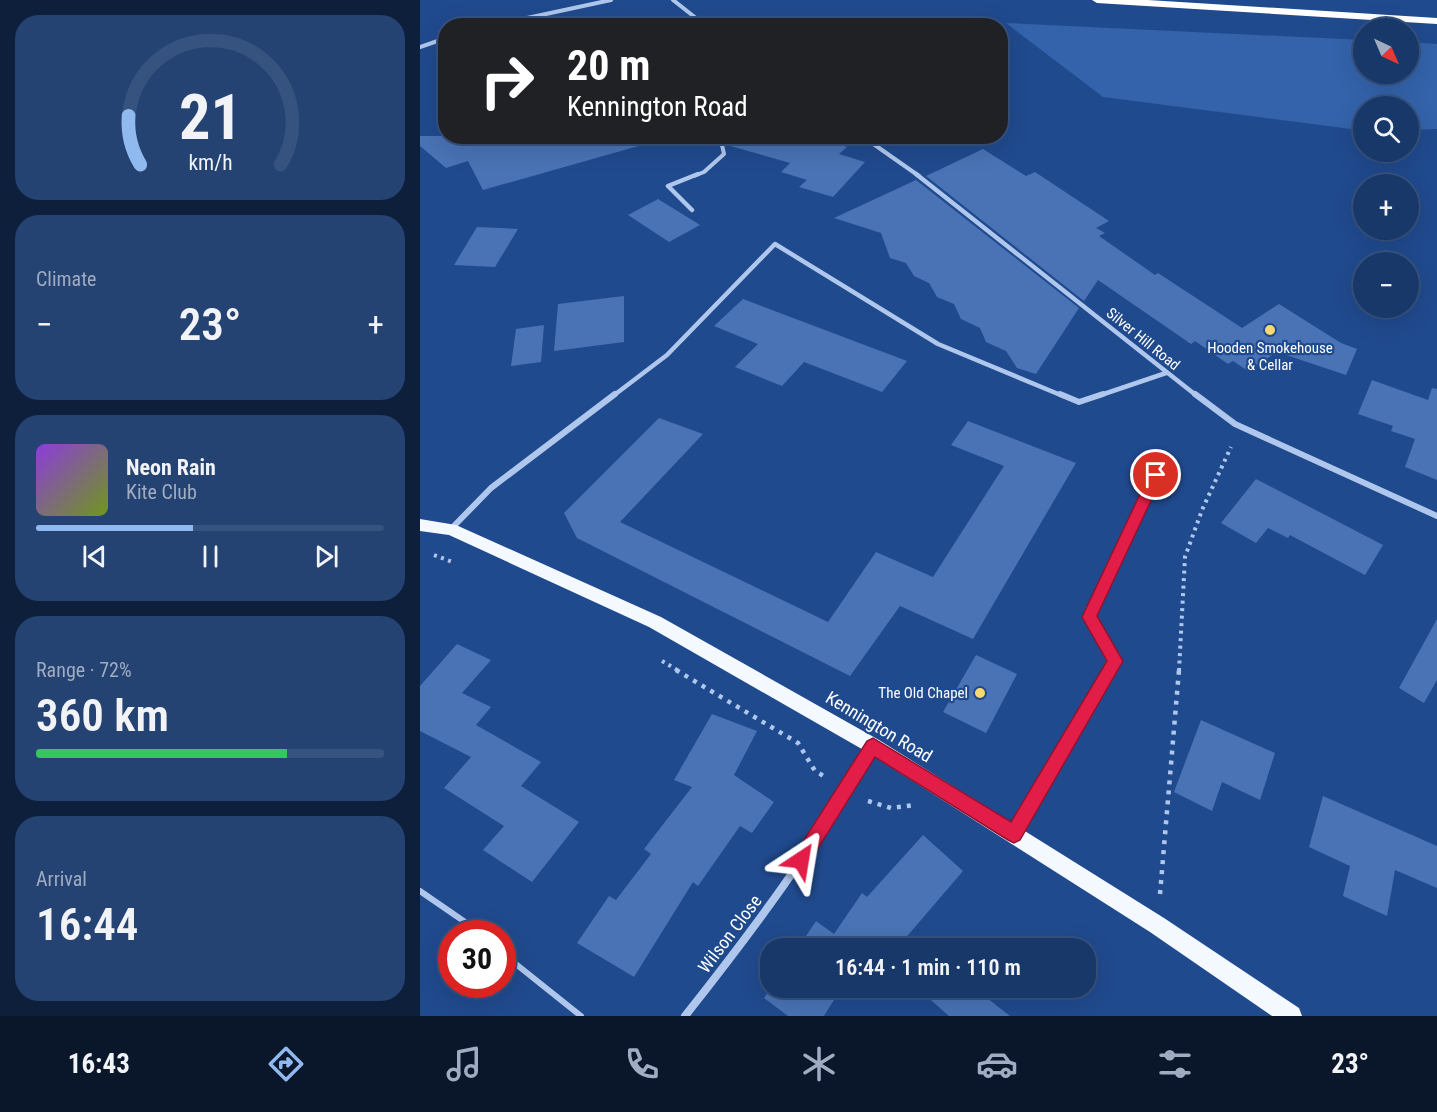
<!DOCTYPE html>
<meta charset="utf-8">
<style>
:root{--surface:#18386a;--page:#254372;--text:#f1f3f6;--muted:#9facc1;--line:#36527e;--accent:#90b9f0}
body{margin:0;font-family:"Roboto Condensed",sans-serif;background:var(--page);color:var(--text);height:100vh;display:flex;flex-direction:column;font-size:22px;white-space:nowrap}
*{box-sizing:border-box;margin:0}
p{font-size:20px;color:var(--muted)}
.icon{flex:none;width:33px;height:33px;fill:none;stroke:currentColor;stroke-width:2;stroke-linecap:round;stroke-linejoin:round}
.map{position:relative;flex:1;overflow:hidden}
.side{display:flex;flex-direction:column;gap:15px;padding:15px;background:#0d1f3a;width:420px}
.side>*{flex:none}
.banner{position:absolute;left:18px;top:18px;width:570px;height:126px;border-radius:24px;box-shadow:0 6px 24px #0002,0 0 0 2px var(--line);background:#202124;color:#fff;overflow:hidden}
.needle{width:39px;rotate:136deg}
.fabs{position:absolute;left:933px;top:18px;display:grid;gap:12px}
.fabs a{display:grid;place-items:center;width:66px;height:66px;border-radius:50%;background:var(--surface);box-shadow:0 6px 24px #0002,0 0 0 2px var(--line);font-size:30px}
.speed{position:absolute;left:18px;top:920px;display:flex;gap:12px;font-size:30px;font-weight:700;text-align:center}
.speed>*{display:grid;place-content:center;width:78px;height:78px;border-radius:50%;background:var(--surface);box-shadow:0 6px 24px #0002,0 0 0 2px var(--line);line-height:1}
.speed .limit{border:9px solid #d22;background:#fff;color:#111}
.pin{position:absolute;display:grid;place-items:center;width:51px;height:51px;color:#fff;margin:-26px;border:3px solid #fff;border-radius:50%;box-shadow:0 2px 6px #0007}
.me{position:absolute;width:66px;margin:-33px;rotate:33deg;stroke-linejoin:round;filter:drop-shadow(0 0 4px #0008)}
.turn{display:flex;align-items:center;gap:21px;height:126px;padding:0 30px;font-size:27px}
.turn .icon{width:78px;height:78px;stroke-width:2.5}
.turn b{display:block;font-size:42px;line-height:51px}
.big{font-size:45px;font-weight:600;line-height:1.1}
.side .widget{flex:1;display:flex;flex-direction:column;justify-content:center;gap:9px;min-width:0;padding:0 21px;border-radius:24px;background:var(--page)}
.side .dial{align-items:center;gap:0}
.dial svg{height:156px;overflow:visible;fill:none;stroke:var(--line);stroke-width:7;stroke-linecap:round;text-anchor:middle}
.dial text{fill:var(--text);stroke:none}
.song{display:flex;align-items:center;gap:18px}
.cover{width:72px;height:72px;border-radius:9px;background:linear-gradient(135deg,hsl(270 70% 55%),hsl(80 70% 35%))}
.played{height:6px;border-radius:3px;background:linear-gradient(90deg,var(--accent) 45%,var(--line) 45%)}
.keys{display:flex;justify-content:space-around;direction:ltr}
.heat{display:flex;justify-content:space-between;align-items:center;font-size:33px;direction:ltr}
.charge{height:9px;border-radius:4px;background:linear-gradient(90deg,#34c759 72%,var(--line) 0)}
.trip{position:absolute;left:340px;top:938px;width:336px;height:60px;border-radius:24px;background:var(--surface);box-shadow:0 6px 24px #0002,0 0 0 2px var(--line);font-weight:600;line-height:60px;text-align:center}
.dock{display:flex;height:96px;justify-content:space-around;align-items:center;background:#0a162a;color:var(--muted)}
.dock .icon{width:42px;height:42px}
.dock .active{color:var(--accent)}
.dock b{font-size:27px;color:var(--text)}
main{display:flex;flex:1;min-height:0}
.map>svg:first-child{display:block}
.green{fill:#3463ab}
.building{fill:#4973b5}
.lines{fill:none;stroke-linecap:round;stroke-linejoin:round}
.path-far1{stroke:#afc7ec;stroke-width:4;stroke-dasharray:3 4.5;stroke-linecap:butt}
.path{stroke:#afc7ec;stroke-width:4.5;stroke-dasharray:4 6;stroke-linecap:butt}
.lane{stroke:#afc7ec;stroke-width:6}
.street-far3{stroke:#afc7ec;stroke-width:4}
.street-far2{stroke:#afc7ec;stroke-width:4.5}
.street-far1{stroke:#afc7ec;stroke-width:6}
.street{stroke:#afc7ec;stroke-width:8}
.primary{fill:#f4f8ff;fill-rule:evenodd}
.highway{fill:#fff;fill-rule:evenodd}
.route{fill:#e11d48;stroke:#92132f;stroke-width:1.5}
.poi-dot{fill:#f9da70;stroke:#204a8e;stroke-width:2}
.labels{text-anchor:middle;stroke-width:4.5;stroke-linejoin:round;paint-order:stroke}
.street-label{font-size:15px;fill:#fff;stroke:#204a8e}
.poi-label{font-size:15px;fill:#fff;stroke:#204a8e}
.near-street-label{font-size:18px;fill:#fff;stroke:#204a8e}
</style>
<main>
<section class="side">
<div class="widget dial"><svg viewBox="0 0 100 80">
<path d="M14 69A42 42 0 1 1 86 69"/>
<path d="M14 69A42 42 0 0 1 8 44" stroke="#90b9f0"/>
<text x="50" y="56" font-size="32" font-weight="700">21</text>
<text x="50" y="72" font-size="11">km/h</text>
</svg></div>
<div class="widget"><p>Climate</p>
<div class="heat"><a>−</a><b class="big">23°</b><a>+</a></div>
</div>
<div class="widget">
<div class="song"><i class="cover"></i><div><b>Neon Rain</b><p>Kite Club</p></div></div>
<div class="played"></div>
<div class="keys"><svg class="icon" aria-label="previous" viewBox="0 0 24 24"><path d="M18 5L8 12l10 7zM5 5v14"/></svg><svg class="icon" aria-label="pause" viewBox="0 0 24 24"><path d="M8 5v14M16 5v14"/></svg><svg class="icon" aria-label="next" viewBox="0 0 24 24"><path d="M6 5l10 7-10 7zM19 5v14"/></svg></div>
</div>
<div class="widget"><p>Range · 72%</p><b class="big">360 km</b><div class="charge"></div></div>
<div class="widget"><p>Arrival</p><b class="big">16:44</b></div>
</section>
<div class="map">
<svg width="1017" height="1016" viewBox="0 0 1017 1016">
<rect width="100%" height="100%" fill="#204a8e"/>
<!-- green -->
<path class="green" d="M586 23 943 40 944 74H988L989 42 1017 44V129L989 130 988 106H944L943 130H939L683 97Z"/>
<!-- building -->
<path class="building" d="M0 136H221L222 145 63 190 48 161 26 168 0 146Z
M308 136H393L427 147 419 154 445 162 413 197 379 187 387 180 361 172 370 163 307 145Z
M563 149 606 176 615 172 689 221 676 228 685 233 679 236 735 275 738 273 822 328 859 304 921 343 937 349 926 375 857 352 828 371 813 361 808 364 775 341 771 344 678 280 664 301 506 176Z
M496 180 659 308 616 374 597 368 586 351 566 342 560 328 541 319 534 304 517 297 509 283 494 276 486 263 470 258 461 233 414 218Z
M238 199 280 225 249 242 208 215Z
M57 227 98 229 75 267 34 265Z
M204 296V342L134 351 138 304Z
M323 299 487 361 462 392 384 362 362 386 315 367 338 344 294 326Z
M124 325 121 362 91 366 96 329Z
M952 380 1008 400 1012 388 1017 389V480L985 467 995 439 971 431 973 426 938 414Z
M239 418 283 434 200 522 408 622 456 552 513 577 584 466 531 445 548 421 656 463 553 639 480 606 430 676 157 538 144 513Z
M836 479 963 545 945 575 870 535 868 538 848 528 836 543 801 523Z
M1017 619V680L1004 703 979 688Z
M37 644 71 660 42 693 71 707 56 725 121 762 101 786 159 822 112 882 63 850 84 826 24 788 51 757 0 731V686Z
M556 655 597 674 566 733 523 712Z
M292 714 337 731 314 775 354 802 332 833 320 826 278 886 273 882 214 977 157 943 189 896 196 900 231 854 224 849 272 787 254 780Z
M781 720 855 753 840 800 802 782 792 811 754 792Z
M903 796 1017 846V888L975 870 967 916 923 896 930 866 889 847Z
M503 835 543 871 477 948H378L396 921 414 934 442 893 447 897Z
M352 987H422L404 1016H368L344 998Z
M496 987H553L590 1016H529Z"/>
<g class="lines">
<!-- path-far1 -->
<path class="path-far1" d="M14 555 35 563
M242 661 259 671
M759 671 765 557 782 510 811 447"/>
<!-- path -->
<path class="path" d="M256 670 378 743 395 771 407 778
M448 801 471 808 495 805
M740 894 759 670"/>
<!-- lane -->
<path class="lane" d="M0 891 61 933
M82 953 161 1016"/>
<!-- street-far3 -->
<path class="street-far3" d="M253 0 286 26
M419 24 450 26
M70 26 191 0
M0 47 26 38
M442 136 499 176
M274 176 284 172 304 154 300 136"/>
<!-- street-far2 -->
<path class="street-far2" d="M496 174 777 396
M272 210 248 186 278 174
M193 396 247 355 355 244 518 344 643 396
M678 396 746 373"/>
<!-- street-far1 -->
<path class="street-far1" d="M640 394 659 402 683 394
M775 394 815 424 1017 516
M31 529 71 488 195 394
M689 671 695 661 669 617 736 475"/>
<!-- street -->
<path class="street" d="M594 833 690 670
M265 1016C333 930 398 843 452 747"/>
<!-- primary -->
<path class="primary" d="M0 519 36 525 241 617 459 740 744 918 879 1008 882 1016H852L730 932 447 752 229 627 29 535 0 531Z"/>
<!-- highway -->
<path class="highway" d="M672 0H728L1017 18V24L677 3Z"/>
</g>
<!-- route -->
<path class="route" d="M736 470 743 475 677 616 703 661 600 840 594 843 588 840 455 757 387 866 381 869 375 866 372 860 375 854 447 741 453 738 591 822 687 661 662 617 729 475Z"/>
<!-- markers -->
<g class="poi-dot">
<circle cx="850" cy="330" r="6"/>
<circle cx="560" cy="693" r="6"/>
</g>
<g class="labels">
<!-- street labels -->
<g class="street-label">
<text transform="translate(723 339) rotate(39)" y="5">Silver Hill Road</text>
</g>
<!-- poi labels -->
<g class="poi-label">
<text x="850" y="353">Hooden Smokehouse<tspan x="850" dy="17">&amp; Cellar</tspan></text>
<text x="548" y="698" text-anchor="end">The Old Chapel</text>
</g>
<!-- near-street labels -->
<g class="near-street-label">
<text transform="translate(459 727) rotate(31)" y="6">Kennington Road</text>
<text transform="translate(310 934) rotate(-53)" y="6">Wilson Close</text>
</g>
</g>
</svg>
<div class="fabs">
<a><svg class="needle" viewBox="-14 -14 28 28"><path d="M0-13l5 13h-10z" fill="#e53935"/><path d="M0 13l5-13h-10z" fill="#9facc1"/></svg></a>
<a><svg class="icon" aria-label="search" viewBox="0 0 24 24"><circle cx="10" cy="10" r="6"/><path d="M15 15l6 6"/></svg></a>
<a>+</a>
<a>−</a>
</div>
<div class="speed"><div class="limit">30</div></div>
<div class="pin" style="left:736px;top:475px;background:#d93025"><svg class="icon" aria-label="arrive" viewBox="0 0 24 24"><path d="M6 21V4h12l-3 4 3 4H6"/></svg></div>
<svg class="me" style="left:381px;top:860px" viewBox="-20 -20 40 40"><path d="M0-17L14 15 0 8-14 15z" fill="#e11d48" stroke="#fff" stroke-width="4"/></svg>
<div class="trip">16:44 · 1 min · 110 m</div>
<div class="banner">
<div class="turn"><svg class="icon" aria-label="right" viewBox="0 0 24 24"><path d="M7 20v-9h11M14 6l5 5-5 5"/></svg><div><b>20 m</b>Kennington Road</div></div>
</div>
</div>
</main>
<nav class="dock">
<b>16:43</b>
<svg class="icon active" aria-label="directions" viewBox="0 0 24 24"><path d="M12 3l9 9-9 9-9-9zM9 14v-3h6M13 9l2 2-2 2"/></svg>
<svg class="icon" aria-label="music" viewBox="0 0 24 24"><path d="M9 18V5l10-2v13"/><circle cx="6" cy="18" r="3"/><circle cx="16" cy="16" r="3"/></svg>
<svg class="icon" aria-label="phone" viewBox="0 0 24 24"><path d="M5 4h4l2 5-3 2q2 4 5 5l2-3 5 2v4C11 20 4 13 5 4z"/></svg>
<svg class="icon" aria-label="climate" viewBox="0 0 24 24"><path d="M12 3v18M4 7l16 10M4 17L20 7"/></svg>
<svg class="icon" aria-label="car" viewBox="0 0 24 24"><path d="M5 17H2v-5l4-1 3-4h7l3 4 3 1v5h-3M9 17h6M6 11h13"/><circle cx="7" cy="17" r="2"/><circle cx="17" cy="17" r="2"/></svg>
<svg class="icon" aria-label="filters" viewBox="0 0 24 24"><path d="M4 7h16M4 17h16"/><circle cx="9" cy="7" r="2"/><circle cx="15" cy="17" r="2"/></svg>
<b>23°</b>
</nav>
